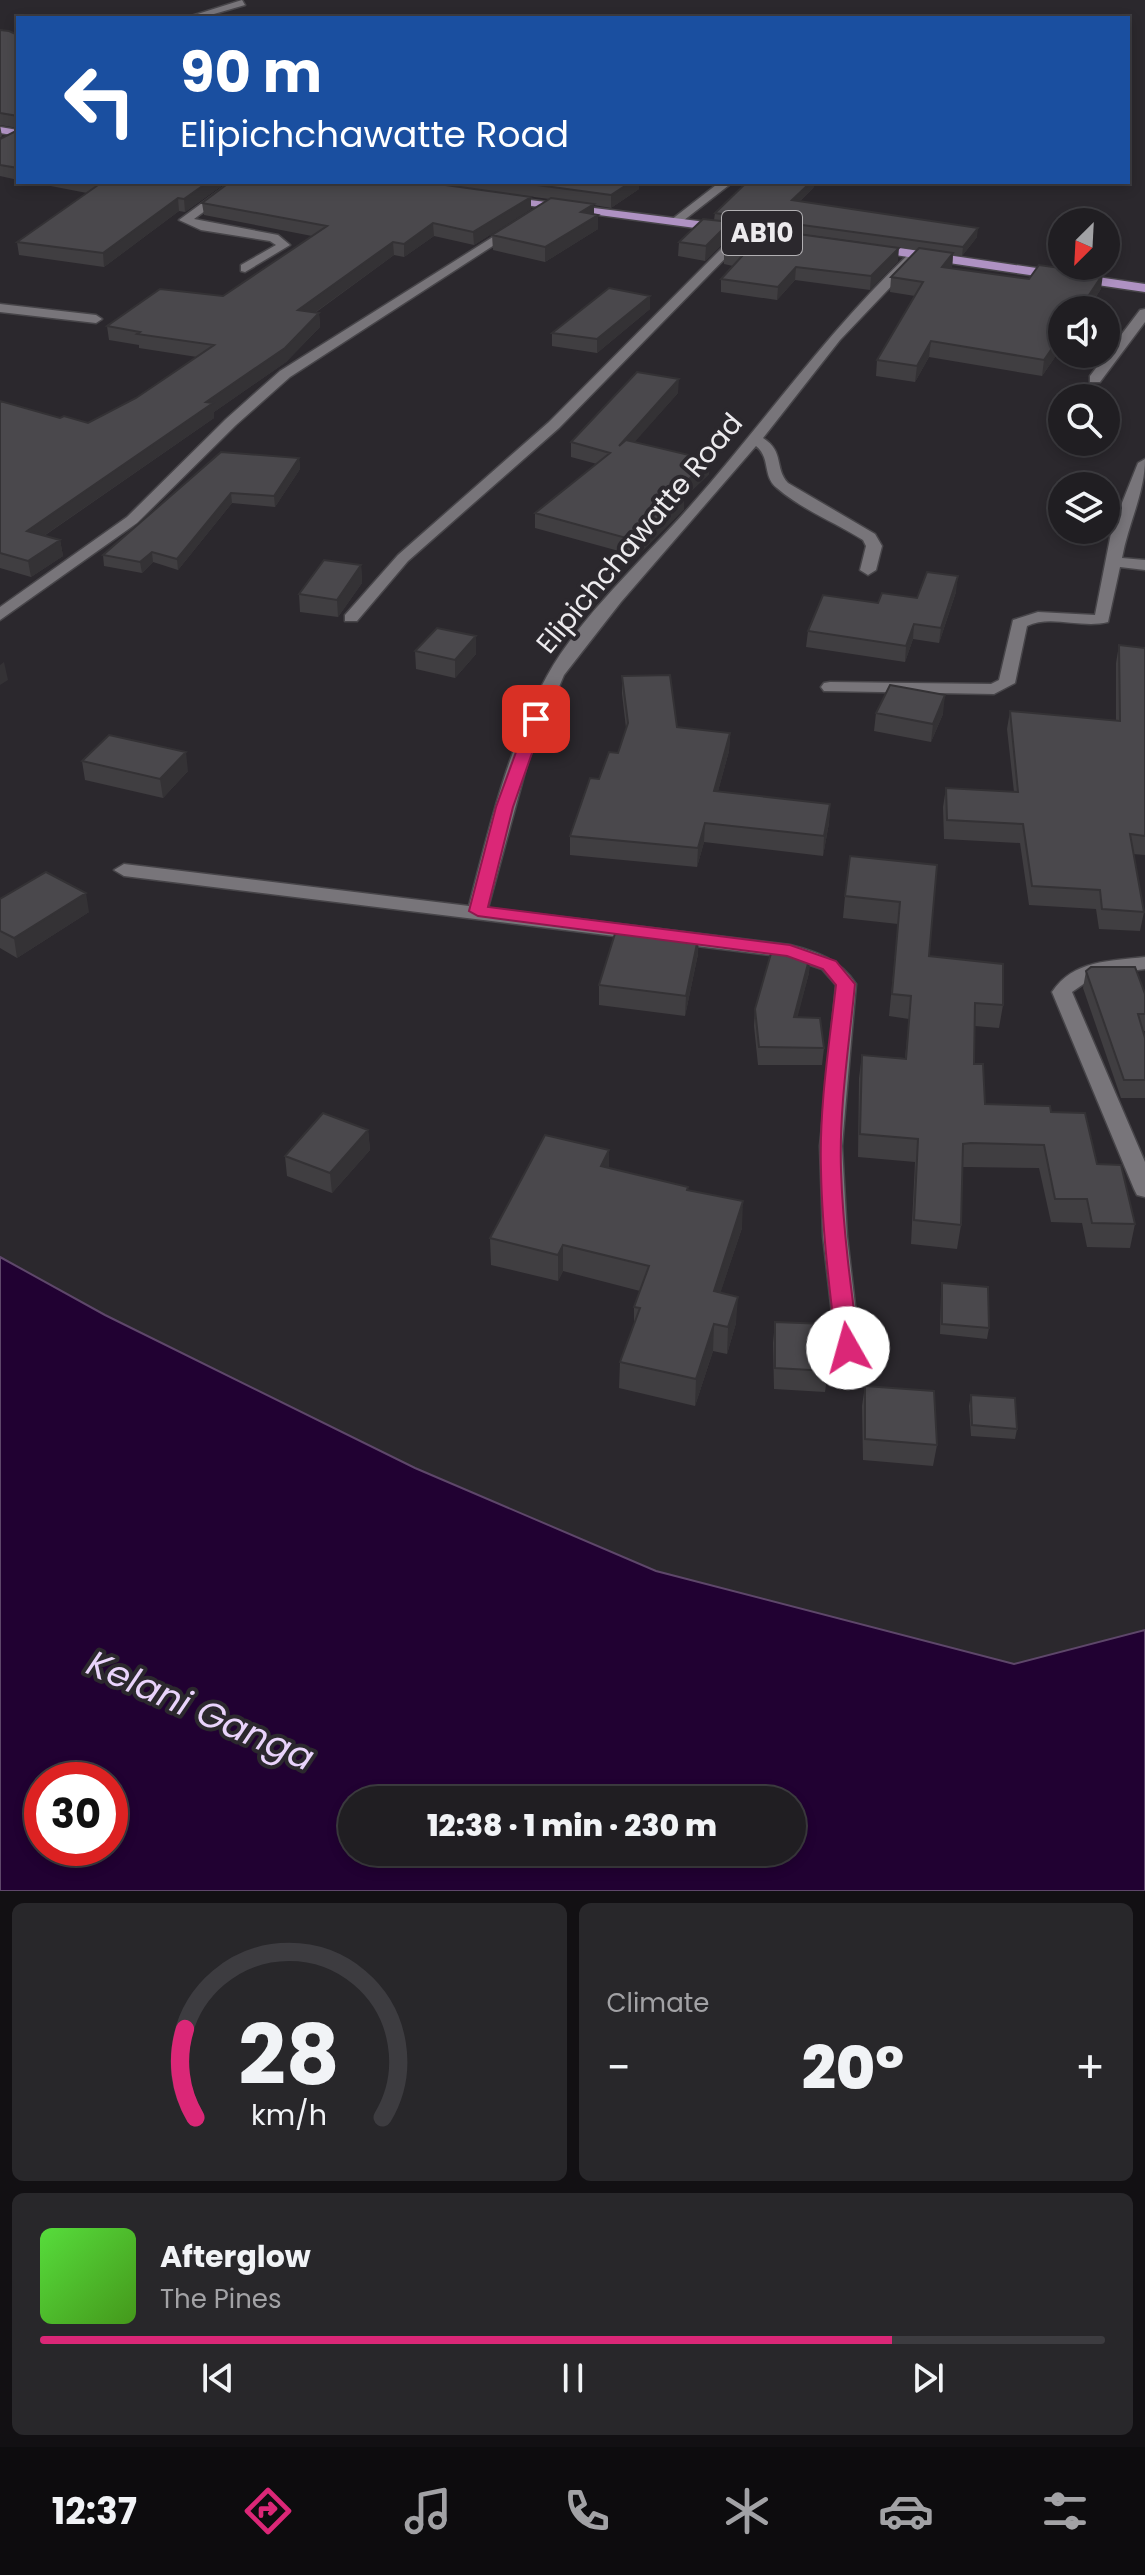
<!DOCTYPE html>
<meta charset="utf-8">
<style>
:root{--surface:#201e22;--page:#28272a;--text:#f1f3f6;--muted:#a2a2a5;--line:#3d3c40;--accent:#db2777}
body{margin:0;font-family:Poppins,sans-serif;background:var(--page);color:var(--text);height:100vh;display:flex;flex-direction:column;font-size:30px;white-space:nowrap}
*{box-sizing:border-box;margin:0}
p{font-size:26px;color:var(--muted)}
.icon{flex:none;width:44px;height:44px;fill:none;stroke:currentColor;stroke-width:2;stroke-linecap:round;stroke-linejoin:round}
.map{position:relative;height:1891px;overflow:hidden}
.side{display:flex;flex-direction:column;gap:12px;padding:12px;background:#121013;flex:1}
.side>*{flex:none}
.banner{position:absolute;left:16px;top:16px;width:1114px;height:168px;border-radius:0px;box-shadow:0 4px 12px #0003,0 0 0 2px var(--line);background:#1a4fa0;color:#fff;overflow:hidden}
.needle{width:52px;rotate:204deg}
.tools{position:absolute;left:1048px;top:208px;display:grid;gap:16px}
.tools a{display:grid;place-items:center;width:72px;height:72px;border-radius:50%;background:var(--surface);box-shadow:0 4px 12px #0003,0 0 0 2px var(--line);font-size:40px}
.speed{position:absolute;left:24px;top:1762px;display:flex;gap:16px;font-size:40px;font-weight:700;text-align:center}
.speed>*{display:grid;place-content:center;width:104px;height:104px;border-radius:50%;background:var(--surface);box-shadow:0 4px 12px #0003,0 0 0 2px var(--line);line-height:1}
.speed .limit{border:12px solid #d22;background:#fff;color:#111}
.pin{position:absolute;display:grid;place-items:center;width:68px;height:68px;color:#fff;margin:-34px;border-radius:16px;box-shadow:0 4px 12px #0006}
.me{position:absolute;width:88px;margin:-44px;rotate:353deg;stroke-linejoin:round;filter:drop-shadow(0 0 6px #0008)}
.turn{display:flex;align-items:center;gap:28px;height:168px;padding:0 32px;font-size:36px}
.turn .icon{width:104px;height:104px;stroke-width:2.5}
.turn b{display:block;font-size:56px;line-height:68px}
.big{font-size:60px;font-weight:800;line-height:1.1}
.side .widget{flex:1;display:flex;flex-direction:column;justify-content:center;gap:12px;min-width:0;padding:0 28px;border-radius:12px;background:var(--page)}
.side .dial{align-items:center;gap:0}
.dial svg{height:208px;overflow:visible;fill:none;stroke:var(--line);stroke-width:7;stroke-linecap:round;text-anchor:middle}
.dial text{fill:var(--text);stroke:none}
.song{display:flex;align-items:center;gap:24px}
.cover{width:96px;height:96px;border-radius:12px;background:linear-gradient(135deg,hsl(110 70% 55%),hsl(100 70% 35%))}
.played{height:8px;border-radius:4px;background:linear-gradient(90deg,var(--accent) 80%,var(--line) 80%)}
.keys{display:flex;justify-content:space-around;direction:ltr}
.heat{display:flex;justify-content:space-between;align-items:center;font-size:44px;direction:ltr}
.side .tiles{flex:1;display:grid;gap:12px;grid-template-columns:1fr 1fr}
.widget:last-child{grid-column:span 2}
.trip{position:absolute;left:338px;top:1786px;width:468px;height:80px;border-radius:40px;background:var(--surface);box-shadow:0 4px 12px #0003,0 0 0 2px var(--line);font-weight:800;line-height:80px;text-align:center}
.dock{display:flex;height:128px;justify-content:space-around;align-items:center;background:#0d0c0e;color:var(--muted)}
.dock .icon{width:56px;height:56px}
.dock .active{color:var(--accent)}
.dock b{font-size:36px;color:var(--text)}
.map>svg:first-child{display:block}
.water{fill:#210132;stroke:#5e476a;stroke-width:2;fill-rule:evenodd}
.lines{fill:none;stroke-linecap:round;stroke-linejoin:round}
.minor-casing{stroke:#474549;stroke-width:3}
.major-casing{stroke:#474549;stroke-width:3}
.minor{fill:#78757a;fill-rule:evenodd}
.major{fill:#af92c3;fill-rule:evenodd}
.wall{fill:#403e41}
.shaded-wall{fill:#343235}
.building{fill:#4a484c;stroke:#343235;stroke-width:2}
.route{fill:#db2777;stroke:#8e194d;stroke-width:2}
.labels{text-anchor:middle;stroke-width:8;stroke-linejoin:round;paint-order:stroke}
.shield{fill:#2b282d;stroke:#b2b0b3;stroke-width:2}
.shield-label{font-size:26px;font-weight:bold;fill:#eceaed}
.street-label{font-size:28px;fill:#eceaed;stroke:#2b282d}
.near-water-label{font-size:36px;font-style:italic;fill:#e9d3fb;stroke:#2b282d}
</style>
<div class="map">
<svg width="1145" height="1891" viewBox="0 0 1145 1891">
<rect width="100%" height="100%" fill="#2b282d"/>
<!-- water -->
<path class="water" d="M0 1257 105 1315 415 1468 656 1571 1014 1664 1145 1630V1891H0ZM42 1780H110V1848H42ZM352 1800H792V1852H352Z"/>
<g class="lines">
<defs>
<path id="minor" d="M242 0 245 5 200 18H185Z
M231 182H244L194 219 278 235 290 245 245 272 241 271V265L276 245 270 241 201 230 179 220Z
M720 182H733L679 224H671V220Z
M512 225 522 227 290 377 236 425 137 523 0 620V607L127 517 226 419 280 371Z
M738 232 748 235 559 428 408 561 357 621H345V615L398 555 549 422Z
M912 251 922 254 840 340 763 438C785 452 774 468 788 483L875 534 882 546 876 570 868 575 860 570 866 546 863 540C836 523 801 509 777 488 762 476 771 458 756 446L621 602 564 675 528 761 488 908 790 945C818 952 840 960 856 984L842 1146 847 1236 860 1348 857 1355 848 1357 839 1355 836 1348 823 1236 820 1146 836 985 822 969 787 957 124 876 114 870 124 864 469 906C489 828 508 747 547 676 580 616 647 556 692 504 766 420 830 328 912 251Z
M0 304 96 315 102 319 96 323 0 312Z
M1145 309V322L1100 382H1090V376L1140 310Z
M1145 459C1145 493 1128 524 1122 558L1145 560V570L1120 567 1108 622C1081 629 1051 614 1027 626L1015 683 994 694 824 691 821 687 824 683 830 682 991 684 999 680 1013 620 1038 612 1095 615 1112 528 1138 463Z
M1145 957V969L1095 976 1072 992 1145 1162V1197L1137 1195 1134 1189 1052 992C1073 960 1110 961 1145 957Z"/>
<path id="major" d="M0 127 18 130V136L0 133Z
M507 197 769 230 775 234 769 238 503 202 501 200Z
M872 244 1145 284V292L868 251 866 248Z"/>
</defs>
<!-- minor casing -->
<use href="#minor" class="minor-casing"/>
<!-- major casing -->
<use href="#major" class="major-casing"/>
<!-- minor -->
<use href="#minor" class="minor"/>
<!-- major -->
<use href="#major" class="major"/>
</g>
<!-- wall -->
<path class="wall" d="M0 30 18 35V180L0 176V139L18 130V128L0 125 2 136 0 138Z
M30 182H227L185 212 179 211 104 267 19 255 17 242 87 193Z
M425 182H639V189L611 208 594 205V214L598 215V229L545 262 493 250 492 235 549 199Z
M814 187 799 202 977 237 962 256 953 255 952 268 1101 289 1087 310H1062V347L1042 376 929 357 915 382 876 376 877 360 915 296 890 292 891 277 918 250 729 224V237L705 261 678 256 679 242 714 220 715 213Z
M531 197V209L474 245 434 236 404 257 394 255 315 313H319L320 327 286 362 214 412V418L44 536 60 540 63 556 31 577 0 568V401L60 418 88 423 136 398 197 357 139 348V345L109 340 107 326 223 296 312 236 204 215 202 203Z
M724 251 898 261 870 290 795 280 777 300 721 292V279L733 266 724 264Z
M650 296V309L597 353 552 346V333Z
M678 393 634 442 710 460 709 474 684 498V509L637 556 535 528V513L597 464 571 457V442Z
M299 458 300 469 275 507 232 503 178 570 153 562 142 573 104 566 103 555Z
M361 565 362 583 338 617 300 612 299 594Z
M956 592 939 643 913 639 905 662 806 647 808 631 878 603 917 598Z
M1119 645 1145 648V855L1133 854 1144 912 1140 931 1099 929 1096 909 1029 905 1020 843 944 839 943 807 946 788 1014 792 1007 729 1010 711 1116 721V663Z
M415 651 476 654 455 678 416 669Z
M622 676 677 727 730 733 729 751 718 791 830 804 829 823 823 856 704 842 697 867 570 855V836L599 779 618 753 626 728 622 694Z
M876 713 943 714 931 742 874 731Z
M82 761 188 771 163 798 85 780Z
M937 865 929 956 1003 1005 999 1028 975 1026 974 1064 985 1104 1051 1112 1097 1164 1135 1224 1130 1248 1087 1247 1082 1223 1051 1222 1039 1168 968 1167H962L961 1225 957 1249 911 1244 915 1162 858 1157 859 1078 862 1055 905 1058 909 1019 889 1016 898 924 843 918 845 896Z
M0 899 89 912 17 958 0 948Z
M698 954 685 1016 599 1005V985Z
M810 956 809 973 797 1017 824 1048 822 1065H758L754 1026 755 1009Z
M1086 971 1145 994V1031H1143L1145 1038V1098H1121L1083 988Z
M368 1130 370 1150 332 1193 287 1176 285 1156Z
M609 1150V1168L688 1190 742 1228 720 1293 736 1323 727 1354 713 1351 695 1406 619 1388 620 1362 634 1326V1307L640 1291 563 1271 558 1281 491 1265 490 1238Z
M942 1283 989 1328 987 1339 940 1334 941 1294Z
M775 1322 828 1371 825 1392 774 1389 773 1343Z
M865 1386 937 1445 933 1466 863 1460 862 1406Z
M971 1395 1017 1429 1015 1439 971 1436 969 1406Z"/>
<!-- shaded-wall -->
<path class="shaded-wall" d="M208 182H227L185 212 184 199Z
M631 182H639V189L611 208V195Z
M811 182H815L814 187 791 209 792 200Z
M531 197V209L474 245 473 232Z
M178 198 179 211 104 267 103 253Z
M594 204V217L598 215V229L545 262V247L581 212Z
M730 222 729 237 705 261 706 246Z
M433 223 434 236 404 257V244Z
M978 228 977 237 962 256 963 247Z
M393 242 394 255 299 324 298 310Z
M899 248 898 261 870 290 871 276Z
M953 253 952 268 942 267Z
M796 267 795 280 777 300 778 287Z
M1103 274 1101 289 1087 310H1079Z
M650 296V309L597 353V339Z
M319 313 320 327 286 362 214 412V418L29 546 27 531 206 402Z
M1062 334V347L1042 376 1044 360Z
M931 341 929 357 915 382 917 366Z
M679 379 678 393 618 461 619 446Z
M299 458 300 469 275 507 274 496Z
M710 460 709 474 684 498V509L637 556V541L676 491Z
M231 493 232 503 178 570 177 559Z
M60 540 63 556 31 577 28 561Z
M152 552 153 562 142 573 140 562Z
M361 565 362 583 338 617 337 600Z
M958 576 956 592 939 643 941 628Z
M914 624 913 639 905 662 906 646Z
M476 636V654L455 678V660Z
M4 662 8 680 0 685V665Z
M945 695 943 714 931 742 933 724Z
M730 733 729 751 713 810 714 791Z
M186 752 188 771 163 798 160 779Z
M830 804 829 823 823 856 824 836Z
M705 823 704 842 697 867 698 848Z
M86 893 89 912 17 958 14 938Z
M699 934 698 954 685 1016 686 996Z
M810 956 809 973 793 1035 794 1017Z
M368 1130 370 1150 332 1193 330 1173Z
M609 1150V1176L601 1166Z
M743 1201 742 1228 712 1318 714 1291Z
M563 1245V1271L558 1281V1255Z
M738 1297 736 1323 727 1354 728 1327Z
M714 1324 713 1351 695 1406 696 1379Z"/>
<!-- building -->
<path class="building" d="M0 30 9 31 18 35V116L0 113Z
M18 124V168L0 165V139L18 130Z
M94 182H208L184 199 178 198 103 253 17 242 101 183Z
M230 182H424L531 197 473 232 433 223 404 244 393 242 298 310 319 313 285 348 206 402 213 403 27 531 60 540 28 561 0 553V401L60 418 64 416 88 423 136 398 214 345 137 334 140 332 107 326 160 289 223 296 327 226 202 203Z
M515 182H631L611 195Z
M747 182H811L792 200 978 228 963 247 715 213Z
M551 198 594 204 581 212 598 215 545 247 492 235Z
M703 219 730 222 706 246 679 242Z
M748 227 899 248 871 276 796 267 778 287 721 279 743 255 724 251Z
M919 248 953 253 942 267 1029 279 1039 265 1103 274 1079 310H1062V334L1044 360 931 341 917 366 877 360 923 282 891 277Z
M609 288 650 296 597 339 552 333Z
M637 372 679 379 619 446 626 440 710 460 676 491 684 494 637 541 535 513 610 453 571 442Z
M221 452 299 458 274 496 231 493 177 559 152 552 140 562 103 555Z
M324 560 361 565 337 600 299 594Z
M927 572 958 576 941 628 914 624 906 646 808 631 823 595 878 603 882 593 917 598Z
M437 628 476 636 455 660 415 651Z
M1119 645 1145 648V836L1130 834 1144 912 1102 909 1100 890 1032 886 1023 824 947 820 946 788 1018 792 1010 711 1120 721Z
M670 675 677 727 730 733 714 791 830 804 824 836 705 823 698 848 570 836 590 778 599 779 609 752 618 753 628 723 622 676Z
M890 685 945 695 933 724 876 713Z
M109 735 186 752 160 779 82 761Z
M850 856 937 865 929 956 1003 964V1005L975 1003 974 1064H983L985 1104 1050 1106 1051 1112 1085 1113 1097 1164 1121 1165 1135 1224 1092 1223 1087 1199H1055L1044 1145 971 1143 963 1144 961 1225 914 1220 918 1139 860 1134 862 1055 906 1059 911 996 892 994 900 902 845 896Z
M46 872 86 893 14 938 0 931V899Z
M618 924 699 934 686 996 599 985Z
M772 950 810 956 794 1017 820 1018 824 1048 759 1047 755 1009Z
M1091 967H1135L1145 994V1014H1138L1145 1038V1080H1124L1086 971Z
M323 1113 368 1130 330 1173 285 1156Z
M545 1135 609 1150 601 1166 688 1187 687 1190 743 1201 714 1291 738 1297 728 1327 714 1324 696 1379 620 1362 640 1308 634 1307 649 1266 563 1245 558 1255 490 1238Z
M942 1283 988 1287 989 1328 942 1324Z
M775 1322 826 1324 828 1371 775 1368Z
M865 1386 934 1391 937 1445 865 1439Z
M971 1395 1015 1398 1017 1429 972 1425Z"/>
<!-- route -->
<path class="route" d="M536 714 544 719 513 807 488 907 790 945 836 961 855 984C849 1046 839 1108 841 1170 843 1230 851 1289 859 1348L856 1354 848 1357 840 1354 837 1348C829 1289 822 1230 821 1170 819 1108 829 1046 836 985L823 969 787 956 478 916 469 911 496 807 528 719Z"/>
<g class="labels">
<!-- shield labels -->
<rect class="shield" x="722" y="211" width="80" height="44" rx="6"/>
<g class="shield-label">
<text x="762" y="242">AB10</text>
</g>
<!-- street labels -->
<g class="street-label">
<text transform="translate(639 533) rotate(-50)" y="10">Elipichchawatte Road</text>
</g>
<!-- near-water labels -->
<g class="near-water-label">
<text transform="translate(201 1710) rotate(24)" y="13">Kelani Ganga</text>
</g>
</g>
</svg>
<div class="tools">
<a><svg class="needle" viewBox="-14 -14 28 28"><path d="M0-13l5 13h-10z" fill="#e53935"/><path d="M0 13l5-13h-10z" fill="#a2a2a5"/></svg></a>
<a><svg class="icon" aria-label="sound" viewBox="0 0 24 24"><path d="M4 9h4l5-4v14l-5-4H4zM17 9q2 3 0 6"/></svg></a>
<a><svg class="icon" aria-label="search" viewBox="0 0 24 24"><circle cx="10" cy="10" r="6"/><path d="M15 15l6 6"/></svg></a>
<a><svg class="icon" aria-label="layers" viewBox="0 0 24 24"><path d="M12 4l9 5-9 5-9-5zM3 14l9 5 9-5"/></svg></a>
</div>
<div class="speed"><div class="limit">30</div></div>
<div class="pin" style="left:536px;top:719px;background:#d93025"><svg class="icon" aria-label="arrive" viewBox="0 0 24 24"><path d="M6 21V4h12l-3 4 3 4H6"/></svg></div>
<svg class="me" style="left:848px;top:1348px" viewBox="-20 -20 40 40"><circle r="19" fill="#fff"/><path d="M0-13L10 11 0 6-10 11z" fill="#db2777"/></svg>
<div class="trip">12:38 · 1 min · 230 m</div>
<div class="banner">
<div class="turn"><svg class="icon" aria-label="left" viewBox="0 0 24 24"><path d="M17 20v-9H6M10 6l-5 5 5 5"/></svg><div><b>90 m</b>Elipichchawatte Road</div></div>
</div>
</div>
<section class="side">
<div class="tiles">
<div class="widget dial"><svg viewBox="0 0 100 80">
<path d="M14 69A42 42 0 1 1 86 69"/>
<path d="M14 69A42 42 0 0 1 10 35" stroke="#db2777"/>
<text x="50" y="56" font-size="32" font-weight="700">28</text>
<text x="50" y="72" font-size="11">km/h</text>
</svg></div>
<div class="widget"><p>Climate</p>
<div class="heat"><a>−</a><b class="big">20°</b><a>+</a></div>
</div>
<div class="widget">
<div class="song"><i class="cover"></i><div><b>Afterglow</b><p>The Pines</p></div></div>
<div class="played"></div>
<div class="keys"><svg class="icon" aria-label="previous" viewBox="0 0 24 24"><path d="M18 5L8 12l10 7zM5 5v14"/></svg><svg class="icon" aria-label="pause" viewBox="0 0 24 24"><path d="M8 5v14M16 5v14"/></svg><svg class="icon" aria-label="next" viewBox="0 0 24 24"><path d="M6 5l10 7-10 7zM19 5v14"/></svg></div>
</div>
</div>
</section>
<nav class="dock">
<b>12:37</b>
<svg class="icon active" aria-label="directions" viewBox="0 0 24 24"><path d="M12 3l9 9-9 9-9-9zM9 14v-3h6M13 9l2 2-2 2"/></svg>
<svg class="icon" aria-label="music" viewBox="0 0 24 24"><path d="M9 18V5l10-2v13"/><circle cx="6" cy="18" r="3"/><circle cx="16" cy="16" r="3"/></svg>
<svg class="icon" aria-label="phone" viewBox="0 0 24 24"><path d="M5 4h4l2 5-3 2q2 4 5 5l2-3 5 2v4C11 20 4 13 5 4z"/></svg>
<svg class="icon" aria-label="climate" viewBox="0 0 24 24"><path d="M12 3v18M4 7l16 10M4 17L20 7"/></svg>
<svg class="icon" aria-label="car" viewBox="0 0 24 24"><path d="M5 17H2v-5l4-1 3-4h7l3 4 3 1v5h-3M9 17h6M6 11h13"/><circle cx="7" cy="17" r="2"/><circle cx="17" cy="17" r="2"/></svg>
<svg class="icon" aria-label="filters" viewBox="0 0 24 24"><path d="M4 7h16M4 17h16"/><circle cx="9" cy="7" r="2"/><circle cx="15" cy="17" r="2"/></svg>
</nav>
